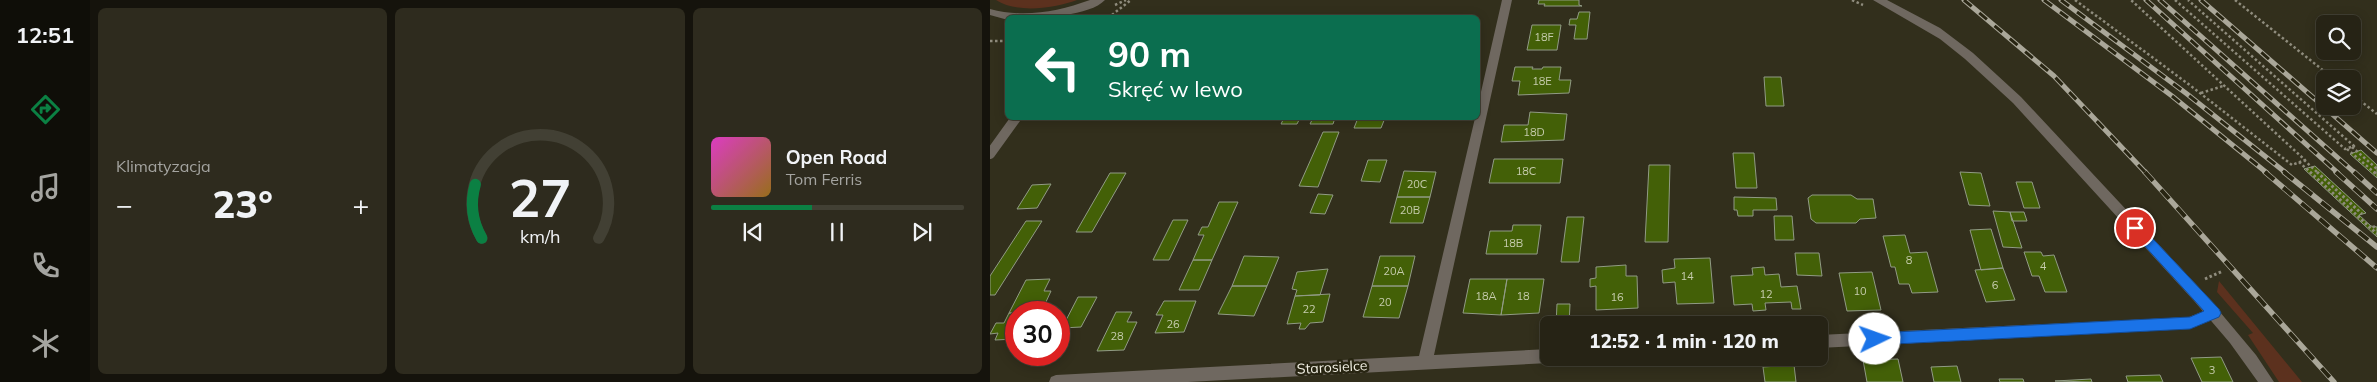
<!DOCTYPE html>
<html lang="pl">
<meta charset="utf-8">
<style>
:root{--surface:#262315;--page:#2e2b1e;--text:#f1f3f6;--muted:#a4a4a0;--line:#424034;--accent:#0b8043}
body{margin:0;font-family:Mulish,sans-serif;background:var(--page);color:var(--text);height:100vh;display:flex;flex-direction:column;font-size:19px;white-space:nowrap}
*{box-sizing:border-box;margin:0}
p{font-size:16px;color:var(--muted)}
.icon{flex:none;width:28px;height:28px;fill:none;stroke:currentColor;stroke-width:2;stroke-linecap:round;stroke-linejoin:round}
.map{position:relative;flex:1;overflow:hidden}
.drawer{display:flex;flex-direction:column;gap:8px;padding:8px;background:#15130c;width:900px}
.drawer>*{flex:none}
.top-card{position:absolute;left:15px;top:15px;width:475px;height:105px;border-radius:8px;box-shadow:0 2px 12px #0003,0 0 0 1px var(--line);background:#0b6e4f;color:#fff;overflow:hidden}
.fabs{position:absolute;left:1326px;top:15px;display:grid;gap:10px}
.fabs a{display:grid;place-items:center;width:45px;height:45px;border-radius:8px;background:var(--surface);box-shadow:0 2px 12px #0003,0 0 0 1px var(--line);font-size:25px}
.speed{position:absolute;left:15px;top:301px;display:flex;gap:10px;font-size:25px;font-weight:700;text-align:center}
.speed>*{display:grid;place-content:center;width:65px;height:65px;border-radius:50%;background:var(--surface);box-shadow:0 2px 12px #0003,0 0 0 1px var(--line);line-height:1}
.speed .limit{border:8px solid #d22;background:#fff;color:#111}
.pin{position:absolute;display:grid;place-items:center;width:42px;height:42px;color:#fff;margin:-21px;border:2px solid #fff;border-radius:50%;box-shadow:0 1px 5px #0007}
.me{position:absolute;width:55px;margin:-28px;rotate:87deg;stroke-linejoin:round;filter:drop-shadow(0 0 4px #0008)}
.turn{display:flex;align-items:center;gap:18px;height:105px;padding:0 20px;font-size:22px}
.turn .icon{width:65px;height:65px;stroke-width:2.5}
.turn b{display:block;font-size:35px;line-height:42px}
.big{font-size:38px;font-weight:800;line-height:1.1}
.drawer .card{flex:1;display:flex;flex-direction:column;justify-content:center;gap:8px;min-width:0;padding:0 18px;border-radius:8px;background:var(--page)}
.drawer .dial{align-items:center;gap:0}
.dial svg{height:130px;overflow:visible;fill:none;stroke:var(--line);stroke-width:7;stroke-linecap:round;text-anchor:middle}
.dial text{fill:var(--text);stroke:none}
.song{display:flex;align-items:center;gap:15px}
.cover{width:60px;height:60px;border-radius:8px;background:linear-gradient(135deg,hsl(310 70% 55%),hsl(40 70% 35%))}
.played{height:5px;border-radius:2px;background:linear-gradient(90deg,var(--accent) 40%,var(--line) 40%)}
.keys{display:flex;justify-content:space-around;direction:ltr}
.heat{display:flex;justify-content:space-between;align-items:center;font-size:28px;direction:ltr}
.drawer .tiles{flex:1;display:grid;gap:8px;grid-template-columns:repeat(3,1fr)}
.trip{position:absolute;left:550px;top:316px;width:288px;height:50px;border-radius:8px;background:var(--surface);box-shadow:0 2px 12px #0003,0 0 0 1px var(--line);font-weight:800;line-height:50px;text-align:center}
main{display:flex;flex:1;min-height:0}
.menu{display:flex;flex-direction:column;width:90px;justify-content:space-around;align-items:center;background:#0f0e08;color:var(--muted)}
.menu .icon{width:35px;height:35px}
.menu .selected{color:var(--accent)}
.menu b{font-size:22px;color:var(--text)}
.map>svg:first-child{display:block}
.green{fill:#5c311e}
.building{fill:#436007;stroke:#919b85}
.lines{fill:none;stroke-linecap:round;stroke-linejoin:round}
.path-far1{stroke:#8f8c7d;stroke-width:2.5;stroke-dasharray:2.5 2.5;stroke-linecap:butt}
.path{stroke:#8f8c7d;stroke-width:3;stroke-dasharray:2.5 2.5;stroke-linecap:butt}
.service{stroke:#6f6860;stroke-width:10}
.minor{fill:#6f6860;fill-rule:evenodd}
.tertiary{fill:#6f6860;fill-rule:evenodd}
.rail-far1-casing{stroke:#aaa799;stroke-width:5}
.rail-casing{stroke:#aaa799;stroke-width:5.5}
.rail-far1{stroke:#282512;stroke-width:3;stroke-dasharray:10;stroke-linecap:butt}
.rail{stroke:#282512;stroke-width:4;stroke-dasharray:12;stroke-linecap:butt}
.route{fill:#1a73e8;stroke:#114b97}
.labels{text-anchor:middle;stroke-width:5;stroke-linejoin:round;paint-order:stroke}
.number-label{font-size:11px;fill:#c6ccad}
.street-label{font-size:14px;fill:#f2f0e4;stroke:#282512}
</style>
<main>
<nav class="menu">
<b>12:51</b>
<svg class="icon selected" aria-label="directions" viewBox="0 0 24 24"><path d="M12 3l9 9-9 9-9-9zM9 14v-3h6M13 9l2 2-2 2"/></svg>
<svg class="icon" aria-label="music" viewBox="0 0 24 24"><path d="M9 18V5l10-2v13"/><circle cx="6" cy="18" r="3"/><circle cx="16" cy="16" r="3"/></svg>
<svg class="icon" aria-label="phone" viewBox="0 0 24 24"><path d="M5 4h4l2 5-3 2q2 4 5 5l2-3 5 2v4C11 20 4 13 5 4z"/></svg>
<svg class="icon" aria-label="climate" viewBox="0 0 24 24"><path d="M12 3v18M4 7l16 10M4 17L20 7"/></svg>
</nav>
<section class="drawer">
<div class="tiles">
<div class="card"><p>Klimatyzacja</p>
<div class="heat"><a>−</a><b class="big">23°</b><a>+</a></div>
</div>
<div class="card dial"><svg viewBox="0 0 100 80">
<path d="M14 69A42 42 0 1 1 86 69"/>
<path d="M14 69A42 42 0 0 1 10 36" stroke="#0b8043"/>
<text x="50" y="56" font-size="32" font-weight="700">27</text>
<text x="50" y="72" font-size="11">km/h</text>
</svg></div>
<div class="card">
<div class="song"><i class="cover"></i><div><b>Open Road</b><p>Tom Ferris</p></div></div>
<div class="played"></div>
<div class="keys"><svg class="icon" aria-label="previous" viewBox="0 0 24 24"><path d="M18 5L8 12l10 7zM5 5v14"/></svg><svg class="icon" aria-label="pause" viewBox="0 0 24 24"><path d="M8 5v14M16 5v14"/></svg><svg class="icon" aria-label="next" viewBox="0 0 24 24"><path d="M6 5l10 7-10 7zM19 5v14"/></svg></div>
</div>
</div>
</section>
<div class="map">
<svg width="1387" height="382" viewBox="0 0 1387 382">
<rect width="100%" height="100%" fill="#322f1c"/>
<!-- green -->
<path class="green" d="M6 0H87C64 8 28 14 6 0Z
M1229 281 1312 382H1289L1258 335 1263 333 1227 292Z"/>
<!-- building -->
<path class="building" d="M549 0H589V5L592 6H554L555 4H548Z
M589 12H600L597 39H584L586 25H579L580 19H587Z
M542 25H571L567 50H537Z
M525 67H543L542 69H552L553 67H571L569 80H581L579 93 528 95 530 81H522Z
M774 77H791L794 106H776Z
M540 112 577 114 574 140 511 142 514 125H538Z
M294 118H310L307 124H291Z
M323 118H345L343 124H320Z
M368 118H395L391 128H364Z
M333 132H349L328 187 309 186Z
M1371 150 1387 165V178L1360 154Z
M743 153H764L767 188H746Z
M504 159H573L570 183H499Z
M378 160H397L390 182 371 181Z
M659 165H680L678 242H655Z
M1325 166 1376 213 1369 215 1381 226 1387 227V237L1314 169Z
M414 171 446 172 440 197H407Z
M970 172 991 173 1000 206 979 205Z
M120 173H136L102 232H86Z
M1026 182H1042L1050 208H1034Z
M61 184 47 208 27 209 42 185Z
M328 194 343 195 335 214 320 213Z
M822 195H861L867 199H883L886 218 870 219 866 223H826L821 219 818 198Z
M407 197H440L433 223H400Z
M744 197 786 198 787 210H763V216H748L747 210H744Z
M229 202H248L222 260H203L214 235H208L212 227H218Z
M1003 211 1020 212 1032 248 1013 247Z
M1020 212H1034L1037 221H1022Z
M784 216H802L804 240H785Z
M577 217H594L589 262H571Z
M183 220H198L179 260H163Z
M36 221H52L5 295H0V276Z
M523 225H551L547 254H496L500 231H522Z
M1001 229 1013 268 991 270 980 230Z
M915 235 920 253 937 252 948 292 922 293 919 284H909L905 267H901L893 236Z
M1034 252H1051L1053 256 1064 255 1077 292H1055L1049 276H1042Z
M805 253H829L832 276 807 275Z
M254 256 289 257 277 286H242Z
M390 256H425L418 286H382Z
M720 258 724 303 687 304 685 282 673 283 672 270 685 268 684 259Z
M203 260H222L209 290H189Z
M636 265V276H647L648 308 606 310V286L600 287V279L606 278V267Z
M774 267 775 275 789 274 791 287 807 286 811 309H802L801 302 775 303 776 310 763 311 762 304 744 305 741 276 763 275 762 268Z
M1013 268 1025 300 996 302 985 270Z
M338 269 330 295 305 296 307 290 302 289 307 272Z
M882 272 891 310 857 311 849 273Z
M60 279 54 291H61L55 304H48L44 312 19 313 36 280Z
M480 279H517L511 315 473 313Z
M517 279H554L549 313 511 315Z
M242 286H277L264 316 228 314Z
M382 286H418L409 318 373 317Z
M340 294 333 322 320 323 315 329H309L311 323 297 324 305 296Z
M88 297H107L91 327 72 328Z
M174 301H206L194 332 165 333 173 315H166Z
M567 304H580L579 325H566Z
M126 312H142L137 322H147L134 350 107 351Z
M19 313H26V339L5 340 8 333 0 334 6 323H14Z
M1231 357 1243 382H1212L1201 358Z
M908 359 913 382H877L873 360Z
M804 365 806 382H775L773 367Z
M967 366 971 382H944L941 367Z
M1170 375 1173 382H1138L1136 376Z
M1009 379H1033L1034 382H1010Z
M1101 379 1102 382 1065 381Z"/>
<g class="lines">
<!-- path-far1 -->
<path class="path-far1" d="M862 0 873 5
M1085 0 1201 86 1302 165 1315 160 1141 0
M1185 0 1355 149 1364 146 1198 0
M1245 0 1344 79
M125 5 136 0
M118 18 141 0
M0 41H18
M1211 93 1233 86
M1362 94 1387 114
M1362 147 1387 169
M1357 149 1385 173
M1314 160 1328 173
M1309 162 1321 173"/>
<!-- path -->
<path class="path" d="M1320 172 1387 234
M1327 172 1372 214
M1384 172 1387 175
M1383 226 1387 230
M1215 279 1233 271"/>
<!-- service -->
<path class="service" d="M0 154 26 118"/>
<!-- minor -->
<path class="minor" d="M512 0H522L444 355 559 349V358H566L564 361 559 363 198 382H59L61 377 66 375 429 356 485 118H488V105Z
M1224 307 1229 309 1231 313 1229 317 1200 329 829 348V335L1199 317Z"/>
<!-- tertiary -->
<path class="tertiary" d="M100 0H115C98 18 41 18 18 18V20L0 15V9C34 18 67 12 100 0Z
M883 0H897L950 28 983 53 1031 97 1214 293 1266 355 1284 382H1268L1240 343 1205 302 1023 103 975 59 950 39Z"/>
<defs>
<path id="rail-far1" d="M974 0 1064 76 1156 173
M1054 0 1182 96 1277 173
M1071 0 1197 94 1296 173
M1156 0 1348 173
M1170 0 1365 173
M1211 0 1387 153"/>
<path id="rail" d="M1155 172 1344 382
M1275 172 1387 268
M1294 172 1387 247
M1346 172 1387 209
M1364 172 1387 193"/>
</defs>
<!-- rail-far1 casing -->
<use href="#rail-far1" class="rail-far1-casing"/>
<!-- rail casing -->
<use href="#rail" class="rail-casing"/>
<!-- rail-far1 -->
<use href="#rail-far1" class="rail-far1"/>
<!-- rail -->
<use href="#rail" class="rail"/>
</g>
<!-- route -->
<path class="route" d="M1145 223 1149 224 1229 309 1231 313 1229 317 1200 329 885 345 880 343 878 339 880 335 885 333 1200 317 1214 311 1141 231 1139 228 1141 224Z"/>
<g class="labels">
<!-- number labels -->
<g class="number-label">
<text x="554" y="41">18F</text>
<text x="552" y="85">18E</text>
<text x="544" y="136">18D</text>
<text x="536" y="175">18C</text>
<text x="427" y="188">20C</text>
<text x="420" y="214">20B</text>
<text x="523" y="247">18B</text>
<text x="919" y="264">8</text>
<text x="1053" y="270">4</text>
<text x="404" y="275">20A</text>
<text x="697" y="280">14</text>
<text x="1005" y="289">6</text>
<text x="870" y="295">10</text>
<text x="776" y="298">12</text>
<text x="496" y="300">18A</text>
<text x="533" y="300">18</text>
<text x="627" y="301">16</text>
<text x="395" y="306">20</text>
<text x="319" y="313">22</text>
<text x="183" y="328">26</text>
<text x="127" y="340">28</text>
<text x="1222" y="374">3</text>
</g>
<!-- street labels -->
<g class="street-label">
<text transform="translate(342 367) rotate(-3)" y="5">Starosielce</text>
</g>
</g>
</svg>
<div class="fabs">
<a><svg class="icon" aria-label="search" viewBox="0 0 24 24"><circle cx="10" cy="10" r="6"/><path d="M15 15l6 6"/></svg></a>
<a><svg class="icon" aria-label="layers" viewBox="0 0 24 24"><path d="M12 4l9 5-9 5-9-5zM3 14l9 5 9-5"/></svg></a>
</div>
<div class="speed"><div class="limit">30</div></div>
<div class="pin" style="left:1145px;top:228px;background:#d93025"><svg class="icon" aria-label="arrive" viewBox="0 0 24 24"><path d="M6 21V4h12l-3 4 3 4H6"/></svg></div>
<svg class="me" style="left:885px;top:339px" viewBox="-20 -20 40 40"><circle r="19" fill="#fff"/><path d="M0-13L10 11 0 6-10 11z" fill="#1a73e8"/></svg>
<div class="trip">12:52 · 1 min · 120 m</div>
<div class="top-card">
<div class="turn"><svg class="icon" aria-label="left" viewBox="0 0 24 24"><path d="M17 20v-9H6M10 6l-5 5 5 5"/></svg><div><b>90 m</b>Skręć w lewo</div></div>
</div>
</div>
</main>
